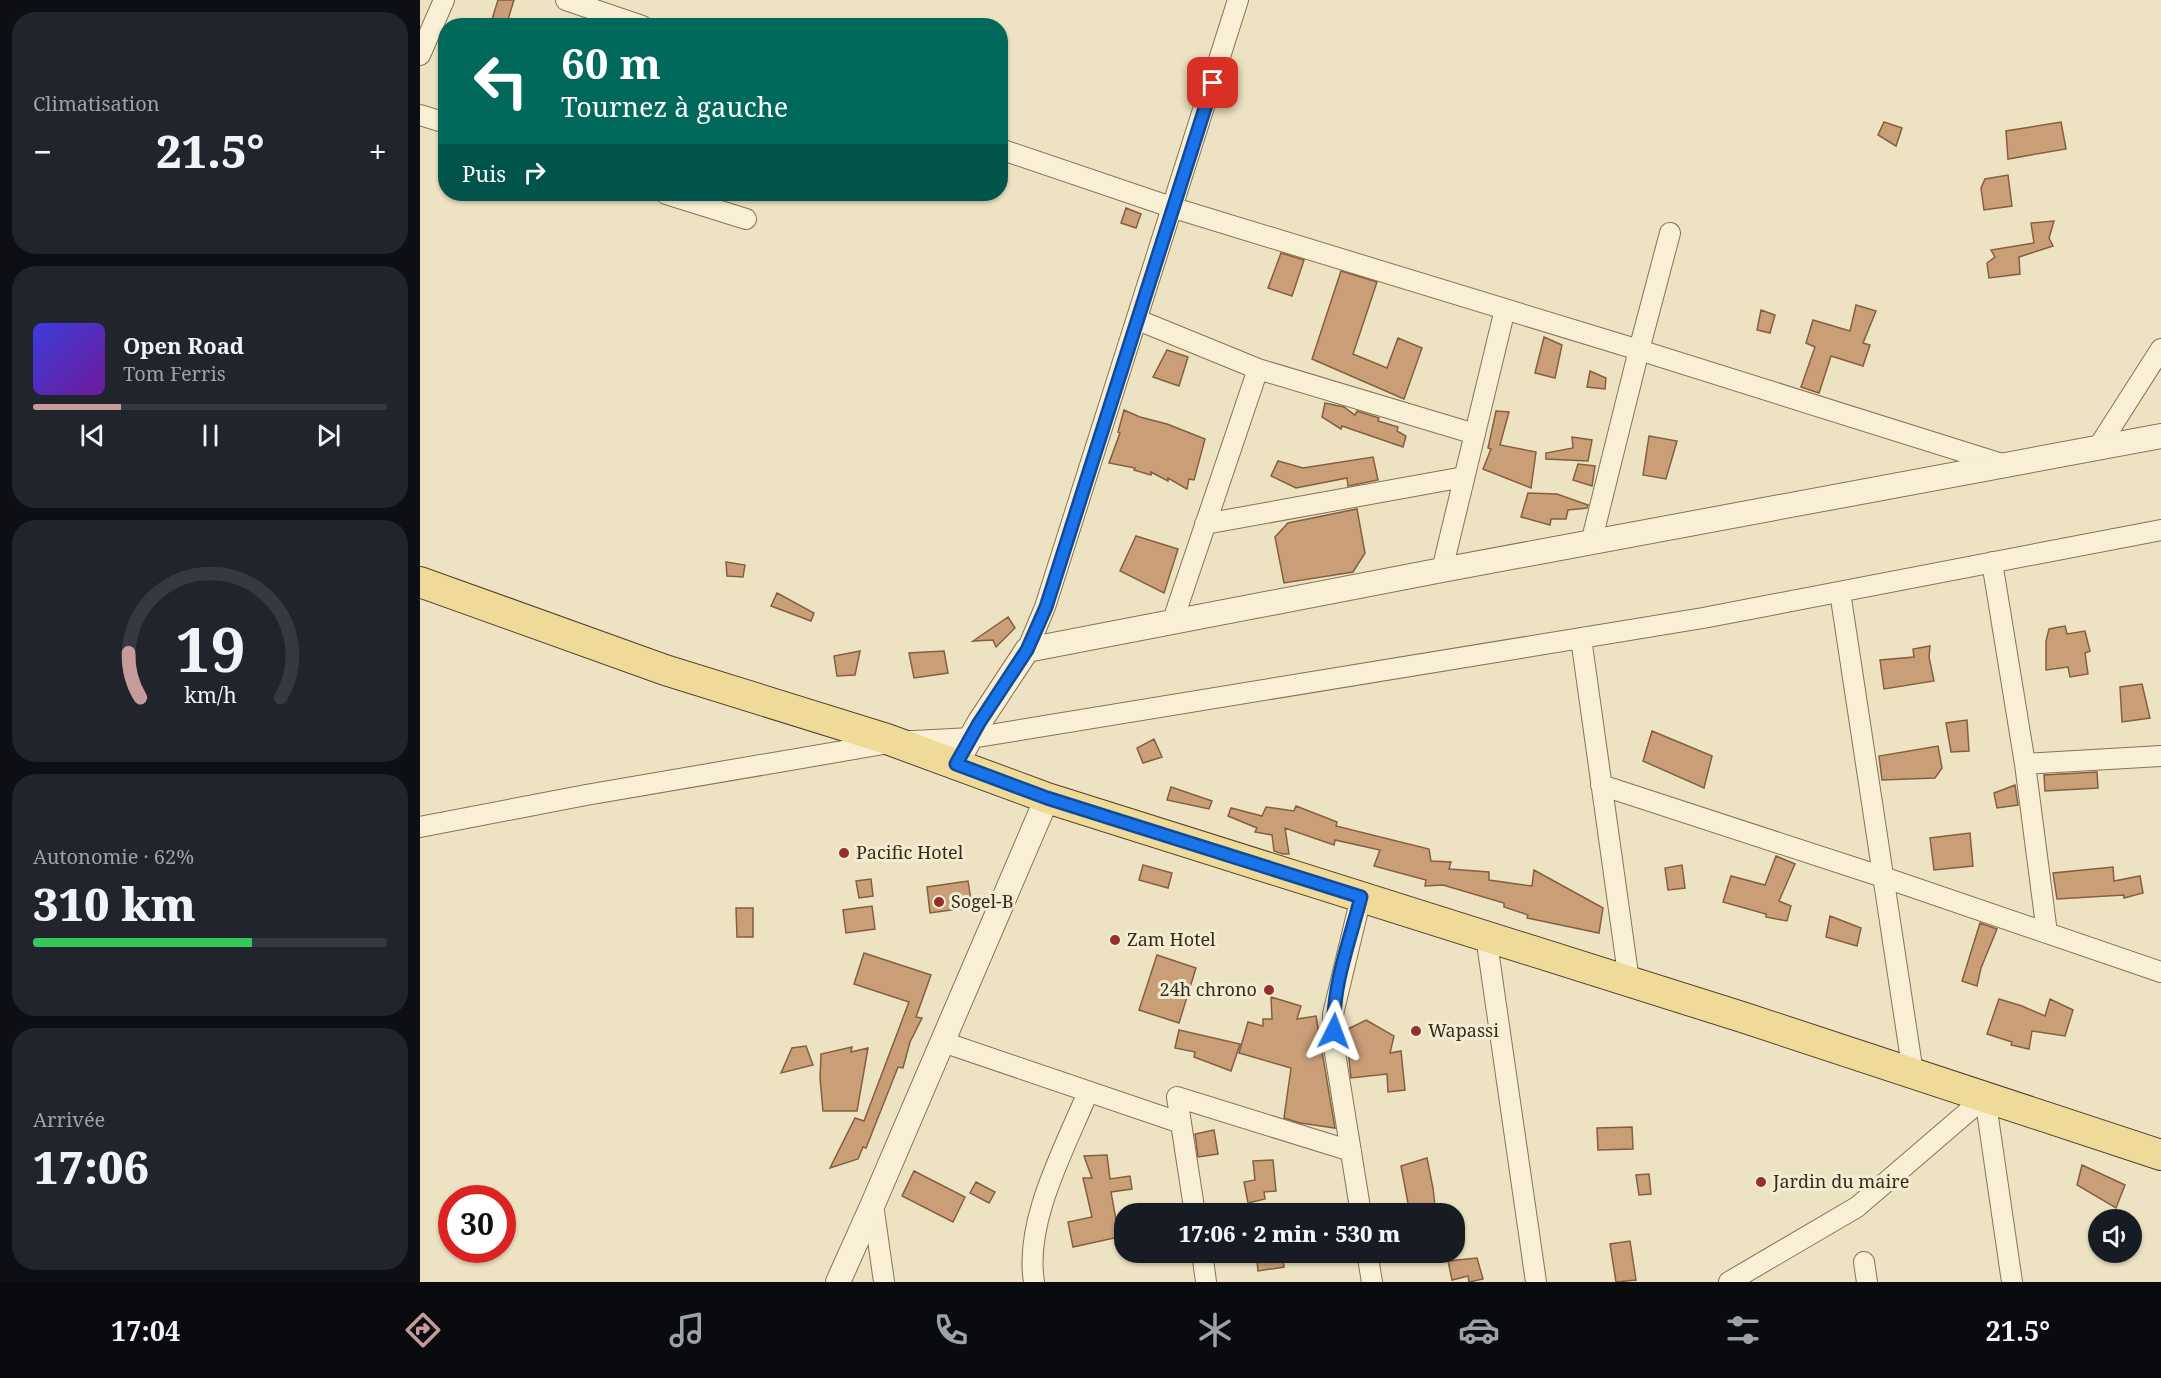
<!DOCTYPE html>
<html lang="fr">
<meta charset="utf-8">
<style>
:root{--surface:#171b24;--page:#20242c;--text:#f1f3f6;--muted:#9ea1a6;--line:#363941;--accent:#c79b9b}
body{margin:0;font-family:"Noto Serif",serif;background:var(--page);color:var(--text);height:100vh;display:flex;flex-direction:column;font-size:22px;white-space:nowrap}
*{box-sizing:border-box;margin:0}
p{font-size:20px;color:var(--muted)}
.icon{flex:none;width:33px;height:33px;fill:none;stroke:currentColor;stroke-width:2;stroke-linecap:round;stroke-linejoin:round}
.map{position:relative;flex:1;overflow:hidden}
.sheet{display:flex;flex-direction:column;gap:12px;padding:12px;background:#0d0f14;width:420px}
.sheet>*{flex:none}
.hud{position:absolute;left:18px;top:18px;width:570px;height:183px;border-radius:24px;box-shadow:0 2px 4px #0004;background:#00695c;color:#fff;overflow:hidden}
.tools{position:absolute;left:1668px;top:1209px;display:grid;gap:12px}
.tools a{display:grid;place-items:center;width:54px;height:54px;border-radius:50%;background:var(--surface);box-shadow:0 2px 4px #0004;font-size:30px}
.speed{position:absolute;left:18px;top:1185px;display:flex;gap:12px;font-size:30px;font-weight:700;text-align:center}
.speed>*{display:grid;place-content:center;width:78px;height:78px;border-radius:50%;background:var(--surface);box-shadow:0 2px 4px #0004;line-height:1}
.speed .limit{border:9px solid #d22;background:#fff;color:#111}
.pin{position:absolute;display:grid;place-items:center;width:51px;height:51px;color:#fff;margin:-26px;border-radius:12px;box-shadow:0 3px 9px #0006}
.me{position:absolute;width:66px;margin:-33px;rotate:3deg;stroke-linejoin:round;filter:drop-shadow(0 0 4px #0008)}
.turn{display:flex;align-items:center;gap:21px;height:126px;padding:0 24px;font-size:27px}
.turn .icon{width:78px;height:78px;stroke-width:2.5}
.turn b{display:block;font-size:42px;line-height:51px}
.then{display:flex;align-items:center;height:57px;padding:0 24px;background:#0003;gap:12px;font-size:22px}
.big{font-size:45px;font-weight:800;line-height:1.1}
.sheet .card{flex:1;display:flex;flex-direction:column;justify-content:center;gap:9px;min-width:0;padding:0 21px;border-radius:24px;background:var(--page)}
.sheet .dial{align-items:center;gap:0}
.dial svg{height:156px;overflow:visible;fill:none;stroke:var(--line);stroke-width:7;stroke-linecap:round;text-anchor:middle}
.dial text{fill:var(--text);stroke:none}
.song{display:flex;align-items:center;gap:18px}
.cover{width:72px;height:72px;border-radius:9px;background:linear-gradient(135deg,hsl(240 70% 55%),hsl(280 70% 35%))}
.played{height:6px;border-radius:3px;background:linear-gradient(90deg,var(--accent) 25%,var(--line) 25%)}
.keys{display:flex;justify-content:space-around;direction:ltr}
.heat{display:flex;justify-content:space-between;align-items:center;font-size:33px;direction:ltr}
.charge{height:9px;border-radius:4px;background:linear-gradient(90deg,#34c759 62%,var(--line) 0)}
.trip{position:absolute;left:694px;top:1203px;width:351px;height:60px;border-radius:24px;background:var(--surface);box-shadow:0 2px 4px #0004;font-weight:800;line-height:60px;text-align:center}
.tab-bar{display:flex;height:96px;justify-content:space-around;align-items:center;background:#090b0e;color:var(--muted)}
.tab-bar .icon{width:42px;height:42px}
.tab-bar .on{color:var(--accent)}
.tab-bar b{font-size:27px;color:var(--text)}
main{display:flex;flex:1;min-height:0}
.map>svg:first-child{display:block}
.building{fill:#ca9f78;stroke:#845f40;stroke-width:1.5}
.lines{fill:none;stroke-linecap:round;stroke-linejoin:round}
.minor-casing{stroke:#867359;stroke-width:22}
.tertiary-casing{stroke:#867359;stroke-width:26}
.primary-casing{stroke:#53412e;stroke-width:32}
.minor{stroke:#f8efd4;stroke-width:20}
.tertiary{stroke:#f8efd4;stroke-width:24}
.primary{stroke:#efda99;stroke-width:30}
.route-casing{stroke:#114b97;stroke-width:15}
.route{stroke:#1a73e8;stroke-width:10}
.poi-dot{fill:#93302b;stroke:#f4ecd1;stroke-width:2}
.labels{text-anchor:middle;stroke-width:6;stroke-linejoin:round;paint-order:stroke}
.poi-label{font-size:18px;fill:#362a1d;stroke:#f4ecd1;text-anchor:start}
</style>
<main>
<section class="sheet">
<div class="card"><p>Climatisation</p>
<div class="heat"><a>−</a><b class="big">21.5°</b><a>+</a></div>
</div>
<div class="card">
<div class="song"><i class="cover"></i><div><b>Open Road</b><p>Tom Ferris</p></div></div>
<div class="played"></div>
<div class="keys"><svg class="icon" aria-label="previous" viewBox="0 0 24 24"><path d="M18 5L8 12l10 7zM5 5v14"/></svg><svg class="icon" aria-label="pause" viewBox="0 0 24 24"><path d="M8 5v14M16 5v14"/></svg><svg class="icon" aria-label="next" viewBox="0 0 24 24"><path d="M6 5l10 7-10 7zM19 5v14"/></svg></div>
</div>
<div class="card dial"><svg viewBox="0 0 100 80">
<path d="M14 69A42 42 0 1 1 86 69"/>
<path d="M14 69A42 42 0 0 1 8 46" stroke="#c79b9b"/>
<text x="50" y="56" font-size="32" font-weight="700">19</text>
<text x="50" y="72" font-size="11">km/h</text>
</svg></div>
<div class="card"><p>Autonomie · 62%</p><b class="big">310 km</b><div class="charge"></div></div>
<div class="card"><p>Arrivée</p><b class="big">17:06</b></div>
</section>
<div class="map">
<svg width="1741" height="1282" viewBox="0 0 1741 1282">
<rect width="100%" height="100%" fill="#ede2c1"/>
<!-- building -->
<path class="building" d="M78 0H94L86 26H70Z
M1464 122 1482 128 1476 146 1458 135Z
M1641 122 1646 149 1588 159 1586 131Z
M1588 175 1592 206 1564 210 1561 188 1565 179Z
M706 208 721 214 716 228 701 223Z
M1634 221 1629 238 1633 246 1599 257 1600 274 1569 278 1567 263 1575 257 1571 250 1614 243 1611 223Z
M861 253 884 260 872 296 848 288Z
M921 271 957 282 933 354 967 368 978 338 1002 348 984 399 892 359Z
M1436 305 1456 311 1443 343 1450 345 1443 366 1411 356 1399 393 1381 387 1395 347 1386 343 1393 320 1430 331Z
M1341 310 1355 315 1350 333 1337 330Z
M1124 337 1142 345 1135 378 1115 373Z
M747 350 768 357 759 386 733 377Z
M1170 371 1186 378 1185 389 1167 387Z
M905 403 924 407 935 415 937 411 959 418 958 421 978 427 977 431 986 436 983 447 922 426 921 429 902 417Z
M704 410 720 417 747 424 785 439 774 480 769 479 767 489 748 478V481L731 472V475L714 470 715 468 689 463 700 433 698 432Z
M1076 411 1089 412 1080 445 1116 452 1111 488 1063 469 1071 449 1068 448Z
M1229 436 1257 441 1246 479 1223 475Z
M1152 437 1172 440 1168 461 1126 459V453L1153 448Z
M953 457 958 480 928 486 927 478 876 488 851 476 858 461 883 468Z
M1158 464 1175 466 1172 486 1153 480Z
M1108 493 1137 494 1168 505 1167 508 1148 510 1146 519H1131L1130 525 1101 517Z
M937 509 945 553 933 572 864 583 855 537 868 523Z
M716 536 758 549 744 593 700 571Z
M306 562 325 565 323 577 307 576Z
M357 593 394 613 391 621 351 606Z
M588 617 595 628 576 647 573 640 553 641Z
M1645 626 1647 634 1665 631 1670 651 1665 653 1668 674 1650 677 1648 667 1626 670V641L1629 629Z
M1510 646 1509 657 1514 681 1464 689 1460 660 1494 657 1493 649Z
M440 651 435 675 417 676 414 656Z
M524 651 528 673 494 678 489 653Z
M1722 684 1730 718 1702 722 1700 687Z
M1547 720 1549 751 1531 752 1526 723Z
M1232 731 1292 756 1284 788 1223 761Z
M734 739 742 757 723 763 717 748Z
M1518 746 1522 768 1515 778 1462 780 1459 756Z
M1677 772 1678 788 1625 791 1624 775Z
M1595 785 1598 805 1577 808 1574 793Z
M751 787 792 801 789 809 747 800Z
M876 806 917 822 916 826 1009 849 1011 861 1031 862 1029 869 1069 872V880L1112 886 1114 870 1183 908 1179 933 1107 918 1108 915 1084 907V903L1023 885 1005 886 1006 880 954 866 960 850 915 840 914 845 865 828 869 854H863L854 851 852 835 835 832 837 828 808 816 811 808 842 816 846 807 874 811Z
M1550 833 1553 866 1514 870 1510 838Z
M1356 856 1375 864 1359 901 1371 906 1367 921 1346 917V914L1303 902 1311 876 1345 885Z
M723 865 752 873 748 888 719 880Z
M1262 865 1265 888 1248 890 1245 868Z
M1693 867 1694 881 1720 876 1723 893 1704 898V895L1637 899 1633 873Z
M451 879 453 896 439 898 436 881Z
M548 881 552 907 510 913 507 887Z
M452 906 455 929 426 933 423 910Z
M316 908H333V937H317Z
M1410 916 1441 928 1437 946 1406 937Z
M1560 923 1577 929 1561 968 1557 986 1542 981Z
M444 953 511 975 496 1017 502 1018 490 1042 483 1068 478 1067 446 1148 443 1147 438 1159 410 1168 435 1118 444 1121 489 1002 434 984Z
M737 955 776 968 759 1023 719 1010Z
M851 997 881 1006 877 1019 896 1016 915 1128 880 1123 864 1118 871 1068 819 1053 828 1022 843 1026V1019H852Z
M1579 999 1602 1006 1625 1016 1630 999 1653 1010 1645 1036 1612 1031 1609 1049 1591 1045 1592 1042 1567 1034Z
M946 1020 974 1036 970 1053 981 1051 985 1090 968 1092 967 1074 931 1078 926 1030Z
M759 1030 820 1044 811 1071 774 1057 775 1052 755 1048Z
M386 1046 393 1065 361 1073 372 1048Z
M432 1047 431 1052 448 1048 437 1111H403L400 1078 401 1054Z
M1212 1127 1213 1149 1178 1150 1177 1128Z
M794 1130 798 1154 778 1157 775 1134Z
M687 1155 690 1179 710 1176 712 1189 691 1192 699 1237 653 1247 648 1222 672 1217 663 1178H672L664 1156Z
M1007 1158 1013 1188 1016 1214H990L981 1166Z
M853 1160 856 1191 844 1192 845 1199 828 1203 824 1182 835 1180 833 1161Z
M1662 1165 1705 1185 1696 1208 1657 1185Z
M494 1171 545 1197 533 1222 482 1196Z
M1229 1174 1231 1194 1219 1195 1216 1175Z
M556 1182 575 1192 569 1203 550 1193Z
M1210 1241 1216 1280 1196 1282 1190 1244Z
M836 1252H862L864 1267 838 1271Z
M1057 1258 1063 1279 1049 1282 1048 1276 1032 1280 1028 1261Z"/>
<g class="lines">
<defs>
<path id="minor" d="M146 0 222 26
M0 55 24 0
M0 115 26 123
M580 149 754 208 1219 350 1582 464
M246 194 326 219
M718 320 838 369 1055 434
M1679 446 1741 349
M785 524 1044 477
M1171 543 1219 350 1250 233
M1572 562 1605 764 1627 933
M1022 570 1085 309
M1420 592 1493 1073
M752 623 838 369
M1161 638 1209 981
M607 650 625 607 818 0
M1605 764 1741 756
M1181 785 1463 877 1741 972
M0 827 166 795 475 742 551 738 1283 618 1741 530
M941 897 913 1014 914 1047 941 1214
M1066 936 1116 1282
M523 1042 761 1123
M1565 1097 1592 1282
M453 1204 464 1282
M775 1214 757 1097 931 1151
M782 1252 786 1282
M947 1252 952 1282
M1444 1262 1447 1282
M614 1282C604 1221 645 1148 668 1092
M1309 1282 1437 1207 1565 1097"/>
<path id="tertiary" d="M536 764 559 723 607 650 1022 570 1741 436
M418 1282 453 1204 627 798"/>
<path id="primary" d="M0 582 245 670 467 739 627 798 1322 1017 1741 1155"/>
</defs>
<!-- minor casing -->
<use href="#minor" class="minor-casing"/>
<!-- tertiary casing -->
<use href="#tertiary" class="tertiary-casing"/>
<!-- primary casing -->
<use href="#primary" class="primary-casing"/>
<!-- minor -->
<use href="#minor" class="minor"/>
<!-- tertiary -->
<use href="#tertiary" class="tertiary"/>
<!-- primary -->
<use href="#primary" class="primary"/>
</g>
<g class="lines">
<defs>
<path id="route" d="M793 83 626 607 607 650 559 723 536 764 627 798 941 897C930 940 912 986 914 1031"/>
</defs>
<!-- route casing -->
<use href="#route" class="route-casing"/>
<!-- route -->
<use href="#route" class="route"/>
</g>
<!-- markers -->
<g class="poi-dot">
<circle cx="424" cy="853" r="6"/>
<circle cx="519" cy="902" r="6"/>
<circle cx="695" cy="940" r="6"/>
<circle cx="849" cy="990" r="6"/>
<circle cx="996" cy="1031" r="6"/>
<circle cx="1341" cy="1182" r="6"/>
</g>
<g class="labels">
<!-- poi labels -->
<g class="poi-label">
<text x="436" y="859">Pacific Hotel</text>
<text x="531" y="908">Sogel-B</text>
<text x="707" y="946">Zam Hotel</text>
<text x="837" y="996" text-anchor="end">24h chrono</text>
<text x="1008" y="1037">Wapassi</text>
<text x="1353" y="1188">Jardin du maire</text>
</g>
</g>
</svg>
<div class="tools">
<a><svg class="icon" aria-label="sound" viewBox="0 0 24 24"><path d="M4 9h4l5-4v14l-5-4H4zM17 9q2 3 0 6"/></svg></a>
</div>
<div class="speed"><div class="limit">30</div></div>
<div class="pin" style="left:793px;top:83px;background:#d93025"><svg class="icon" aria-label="arrive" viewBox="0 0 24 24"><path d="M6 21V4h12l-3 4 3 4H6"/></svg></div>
<svg class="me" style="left:914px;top:1031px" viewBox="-20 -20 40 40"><path d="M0-17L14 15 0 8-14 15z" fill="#1a73e8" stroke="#fff" stroke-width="4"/></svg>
<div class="trip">17:06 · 2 min · 530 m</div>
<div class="hud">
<div class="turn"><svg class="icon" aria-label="left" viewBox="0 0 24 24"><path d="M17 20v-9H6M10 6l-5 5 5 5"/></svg><div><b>60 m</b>Tournez à gauche</div></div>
<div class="then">Puis<svg class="icon" aria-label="right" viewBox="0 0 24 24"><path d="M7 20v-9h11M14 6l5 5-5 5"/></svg></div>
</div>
</div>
</main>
<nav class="tab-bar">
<b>17:04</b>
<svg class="icon on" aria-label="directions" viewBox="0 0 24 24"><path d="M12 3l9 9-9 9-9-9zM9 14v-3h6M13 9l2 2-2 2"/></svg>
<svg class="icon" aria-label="music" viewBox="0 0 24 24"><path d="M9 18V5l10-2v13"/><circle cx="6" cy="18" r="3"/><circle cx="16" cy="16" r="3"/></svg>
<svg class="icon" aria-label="phone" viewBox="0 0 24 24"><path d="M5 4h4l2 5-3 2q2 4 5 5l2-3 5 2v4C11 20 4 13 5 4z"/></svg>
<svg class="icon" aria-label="climate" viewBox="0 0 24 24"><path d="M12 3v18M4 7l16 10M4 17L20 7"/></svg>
<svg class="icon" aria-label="car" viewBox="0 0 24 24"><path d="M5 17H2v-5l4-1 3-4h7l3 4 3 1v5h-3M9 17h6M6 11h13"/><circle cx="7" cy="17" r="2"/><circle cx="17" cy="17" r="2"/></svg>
<svg class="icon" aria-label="filters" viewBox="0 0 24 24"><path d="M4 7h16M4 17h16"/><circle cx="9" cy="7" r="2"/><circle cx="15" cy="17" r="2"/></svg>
<b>21.5°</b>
</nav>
